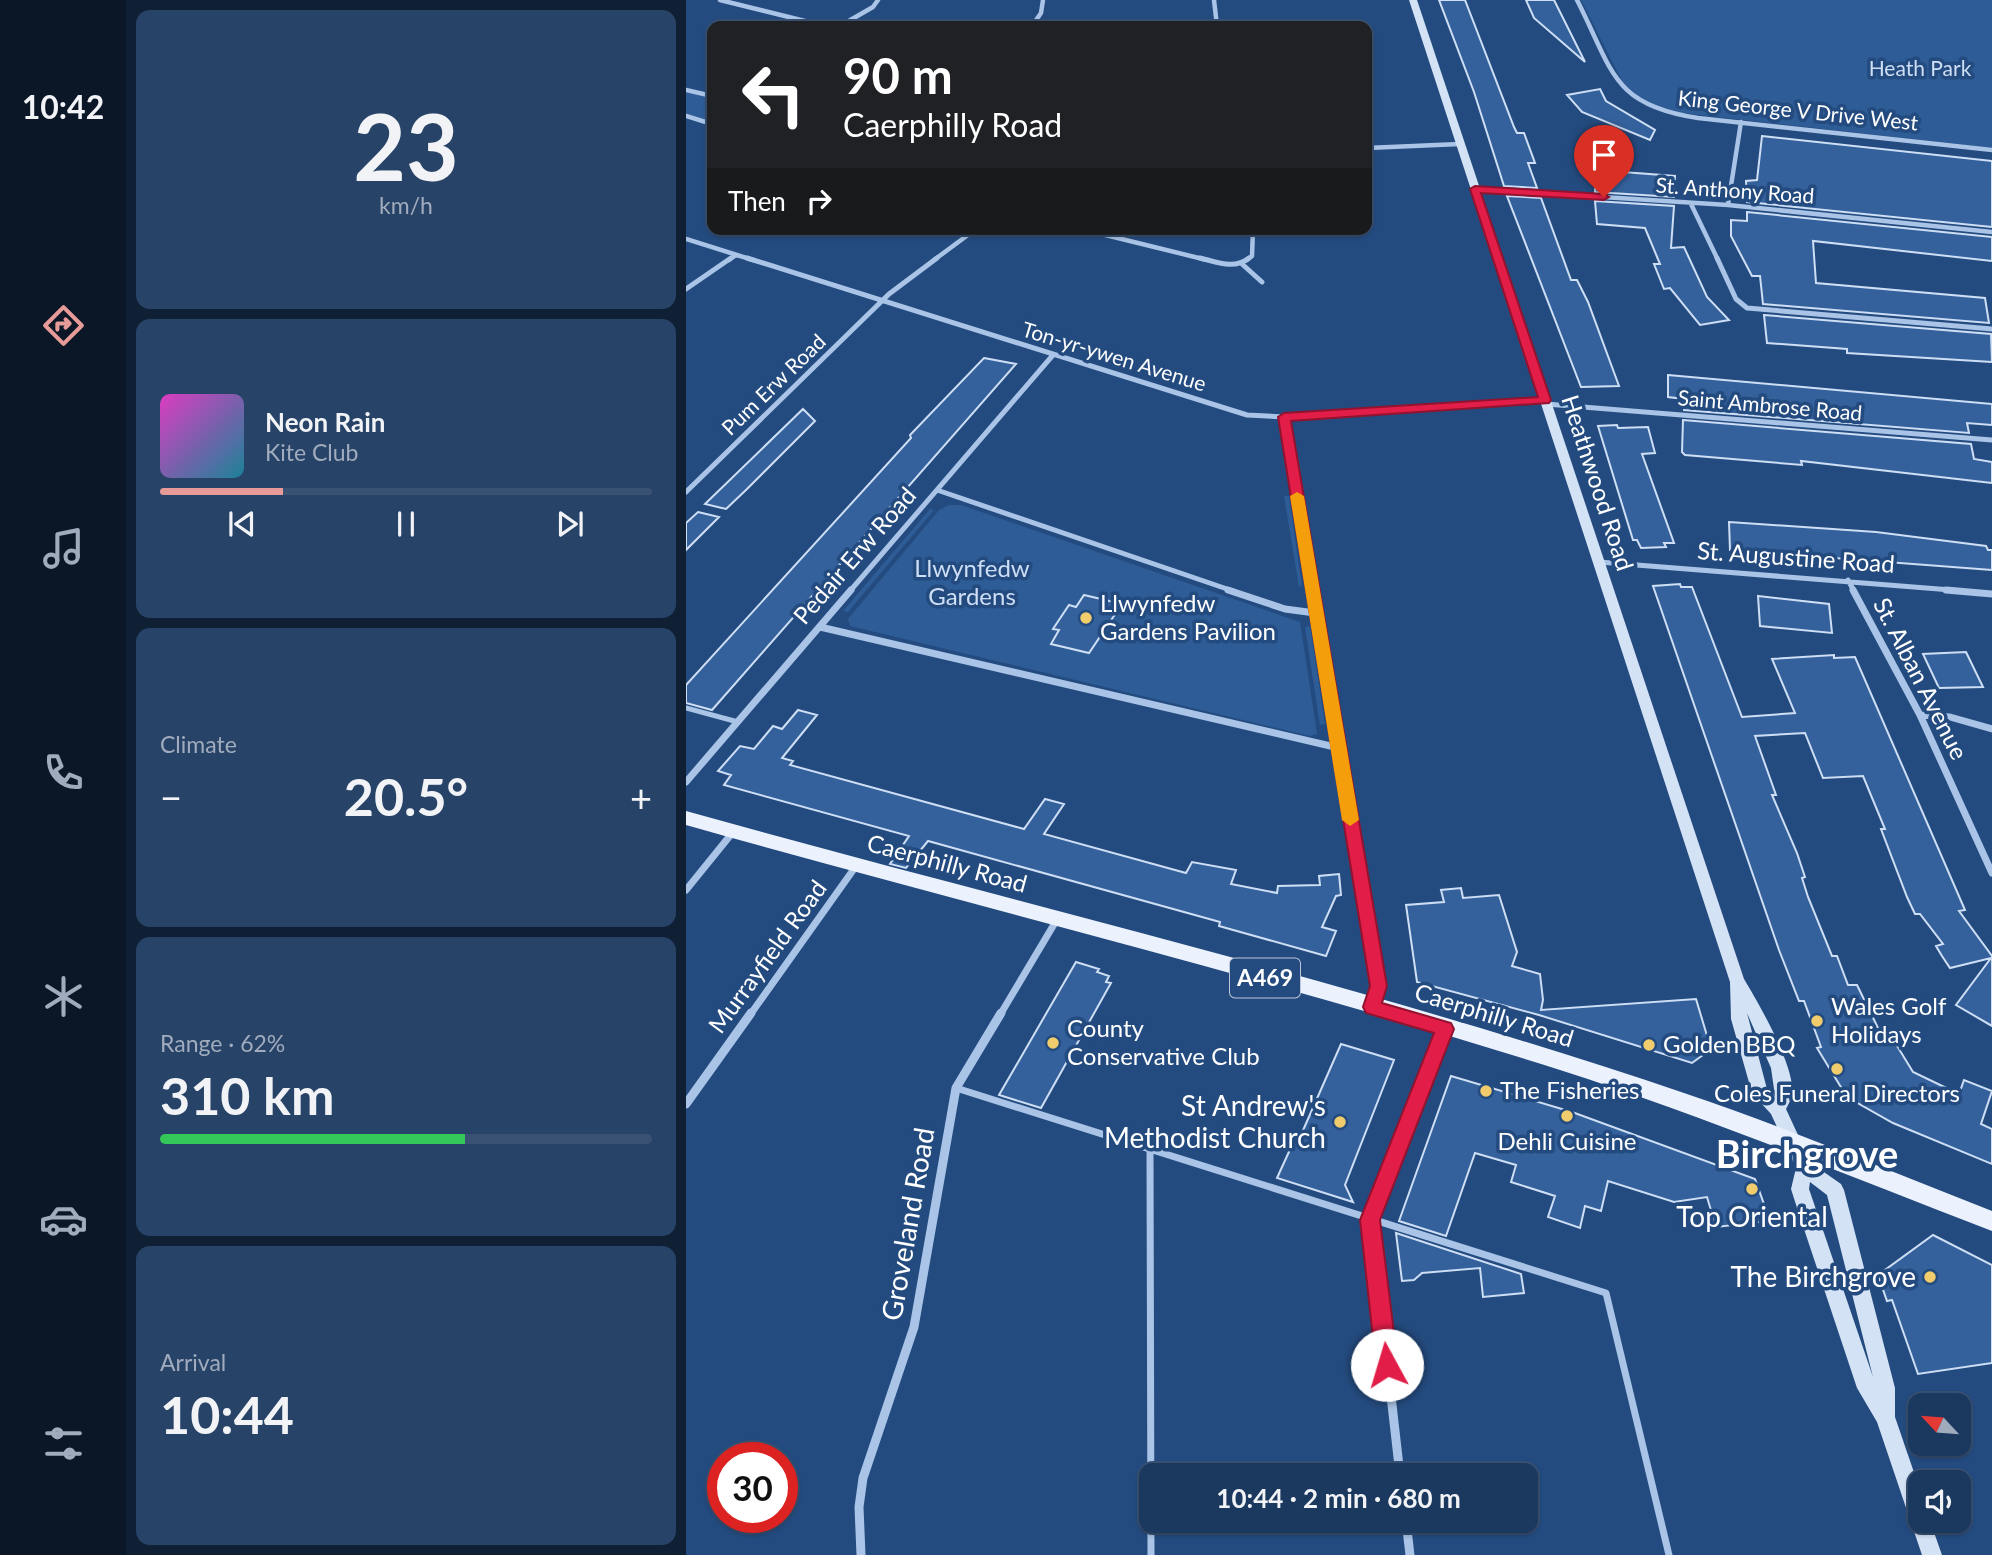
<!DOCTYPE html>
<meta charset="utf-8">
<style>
:root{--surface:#1b385f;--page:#284368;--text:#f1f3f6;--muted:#a0acbd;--line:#395274;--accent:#e69b98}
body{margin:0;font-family:Lato,sans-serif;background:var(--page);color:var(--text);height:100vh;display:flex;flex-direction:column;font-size:26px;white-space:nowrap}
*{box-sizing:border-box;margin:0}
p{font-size:23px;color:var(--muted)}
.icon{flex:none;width:38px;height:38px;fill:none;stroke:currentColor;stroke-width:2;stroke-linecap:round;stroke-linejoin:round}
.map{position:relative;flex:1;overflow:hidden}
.sheet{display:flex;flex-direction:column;gap:10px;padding:10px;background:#0f1f34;width:560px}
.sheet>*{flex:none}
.hud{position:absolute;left:21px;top:21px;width:665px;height:214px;border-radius:14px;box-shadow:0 2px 5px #0004,0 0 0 2px var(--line);background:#202124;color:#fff;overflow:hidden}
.needle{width:46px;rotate:296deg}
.buttons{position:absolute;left:1222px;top:1393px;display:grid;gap:14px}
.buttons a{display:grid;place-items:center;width:63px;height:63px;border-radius:14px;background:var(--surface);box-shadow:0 2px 5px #0004,0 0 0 2px var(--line);font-size:35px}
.speed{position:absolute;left:21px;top:1442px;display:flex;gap:14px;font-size:35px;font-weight:700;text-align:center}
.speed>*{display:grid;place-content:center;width:91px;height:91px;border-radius:50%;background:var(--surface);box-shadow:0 2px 5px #0004,0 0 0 2px var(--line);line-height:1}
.speed .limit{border:10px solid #d22;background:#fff;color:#111}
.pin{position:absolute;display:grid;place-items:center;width:60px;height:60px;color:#fff;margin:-72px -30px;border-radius:50% 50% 50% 0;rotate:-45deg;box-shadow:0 0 7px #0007}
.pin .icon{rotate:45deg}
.me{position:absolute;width:77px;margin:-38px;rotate:354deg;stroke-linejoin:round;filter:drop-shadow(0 0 5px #0008)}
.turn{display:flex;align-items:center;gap:24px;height:147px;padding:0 21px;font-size:32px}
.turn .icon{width:91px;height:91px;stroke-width:2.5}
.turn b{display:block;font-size:49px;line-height:60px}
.then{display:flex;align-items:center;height:66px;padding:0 21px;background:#0003;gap:14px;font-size:26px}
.big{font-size:52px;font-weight:700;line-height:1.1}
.sheet .widget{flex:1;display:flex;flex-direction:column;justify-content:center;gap:10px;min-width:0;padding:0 24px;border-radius:14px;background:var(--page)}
.sheet .dial{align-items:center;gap:0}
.dial b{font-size:91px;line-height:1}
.song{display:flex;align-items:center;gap:21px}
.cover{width:84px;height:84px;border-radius:10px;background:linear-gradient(135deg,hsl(310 70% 55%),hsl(190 70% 35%))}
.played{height:7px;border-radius:4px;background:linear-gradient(90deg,var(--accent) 25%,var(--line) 25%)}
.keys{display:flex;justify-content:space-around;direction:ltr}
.heat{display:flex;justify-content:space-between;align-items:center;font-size:38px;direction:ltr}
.charge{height:10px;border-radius:5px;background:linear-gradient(90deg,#34c759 62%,var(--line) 0)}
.trip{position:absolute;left:453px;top:1463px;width:399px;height:70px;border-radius:14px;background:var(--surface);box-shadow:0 2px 5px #0004,0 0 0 2px var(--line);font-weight:700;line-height:70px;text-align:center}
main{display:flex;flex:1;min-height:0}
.tabs{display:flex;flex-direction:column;width:126px;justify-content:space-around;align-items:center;background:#0b1626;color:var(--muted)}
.tabs .icon{width:49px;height:49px}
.tabs .active{color:var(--accent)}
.tabs b{font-size:32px;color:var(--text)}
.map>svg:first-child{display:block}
.green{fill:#2e5c96}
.building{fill:#34619b;stroke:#cddef5;stroke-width:2}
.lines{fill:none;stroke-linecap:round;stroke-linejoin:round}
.lane-far1{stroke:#a9c4e6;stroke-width:5}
.lane{stroke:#a9c4e6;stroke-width:7}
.street-far3{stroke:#a9c4e6;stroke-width:4.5}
.street-far2{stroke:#a9c4e6;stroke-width:5}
.street-far1{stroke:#a9c4e6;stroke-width:7}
.street{stroke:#a9c4e6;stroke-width:9}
.secondary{fill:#d3e2f5;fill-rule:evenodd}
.primary{fill:#ebf2fd;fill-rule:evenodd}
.route{fill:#e11d48;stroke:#92132f;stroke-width:2}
.slow{fill:#f59e0b}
.poi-dot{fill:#f0cc6d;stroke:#244b7f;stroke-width:2.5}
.labels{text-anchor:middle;stroke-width:7;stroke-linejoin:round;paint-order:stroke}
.far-park-label{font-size:21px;fill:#cddef5;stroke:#244b7f}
.far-street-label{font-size:21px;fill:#fff;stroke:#244b7f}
.shield{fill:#244b7f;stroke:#bdc9d9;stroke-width:2}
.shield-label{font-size:23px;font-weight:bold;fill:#fff}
.street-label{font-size:24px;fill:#fff;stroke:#244b7f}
.park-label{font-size:24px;fill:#cddef5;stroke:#244b7f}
.poi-label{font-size:24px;fill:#fff;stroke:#244b7f;text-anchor:start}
.near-poi-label{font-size:28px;fill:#fff;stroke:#244b7f;text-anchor:end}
.near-street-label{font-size:28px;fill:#fff;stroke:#244b7f}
.near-district-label{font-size:38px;font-weight:bold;fill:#fff;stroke:#244b7f}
</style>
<main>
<nav class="tabs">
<b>10:42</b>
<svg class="icon active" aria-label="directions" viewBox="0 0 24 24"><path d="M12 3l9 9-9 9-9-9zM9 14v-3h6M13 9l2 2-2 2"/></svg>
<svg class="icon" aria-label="music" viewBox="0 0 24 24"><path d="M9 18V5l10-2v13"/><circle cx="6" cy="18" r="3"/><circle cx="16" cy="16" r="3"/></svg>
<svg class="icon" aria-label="phone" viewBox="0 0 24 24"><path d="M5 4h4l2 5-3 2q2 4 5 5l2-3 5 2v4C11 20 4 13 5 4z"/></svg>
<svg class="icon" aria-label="climate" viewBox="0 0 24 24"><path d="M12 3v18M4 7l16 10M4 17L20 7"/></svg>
<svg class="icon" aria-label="car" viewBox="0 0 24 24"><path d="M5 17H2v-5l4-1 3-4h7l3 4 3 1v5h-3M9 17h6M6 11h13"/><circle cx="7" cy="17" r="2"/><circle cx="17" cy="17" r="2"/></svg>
<svg class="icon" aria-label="filters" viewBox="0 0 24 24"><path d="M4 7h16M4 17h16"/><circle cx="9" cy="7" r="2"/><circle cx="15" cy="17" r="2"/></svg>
</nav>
<section class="sheet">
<div class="widget dial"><b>23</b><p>km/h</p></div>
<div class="widget">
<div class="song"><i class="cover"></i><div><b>Neon Rain</b><p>Kite Club</p></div></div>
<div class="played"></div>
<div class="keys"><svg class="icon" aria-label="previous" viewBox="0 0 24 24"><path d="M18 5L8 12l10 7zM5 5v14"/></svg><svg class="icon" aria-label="pause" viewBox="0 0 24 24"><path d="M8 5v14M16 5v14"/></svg><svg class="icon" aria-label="next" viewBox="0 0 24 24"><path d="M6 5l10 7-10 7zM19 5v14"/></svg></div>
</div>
<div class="widget"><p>Climate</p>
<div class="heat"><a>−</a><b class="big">20.5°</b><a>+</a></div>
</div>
<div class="widget"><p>Range · 62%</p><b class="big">310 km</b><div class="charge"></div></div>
<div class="widget"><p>Arrival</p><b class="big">10:44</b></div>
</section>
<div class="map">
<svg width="1306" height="1555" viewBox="0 0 1306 1555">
<rect width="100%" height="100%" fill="#244b7f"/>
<!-- green -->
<path class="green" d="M895 0H1306V148L987 112 954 100 938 85Z
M0 92 26 99V121L0 114Z
M598 496H603L616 586 613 587Z
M263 505H275L614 622 631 734 624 736 164 626 162 619 253 510Z
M244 509 248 510 162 612 157 611Z
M624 626 639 724 634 725 619 627Z"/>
<!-- building -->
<path class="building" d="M753 0H779L828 127 831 133H838L849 163H842L851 188 818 186 788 92Z
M840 0H868L899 62 848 18Z
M914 89 920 101 969 130 964 140 896 112 881 95Z
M1076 136 1306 161V227L1061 202 1060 181 1071 180Z
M910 170 989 176 988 197 909 192Z
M821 196 855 198 885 280H891L902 302 933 386 895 387Z
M909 201 988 206 985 248 998 247 1021 297 1043 320 1014 325 984 288 978 289 968 264H974L959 228 911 224Z
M1061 212 1306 237V261L1127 241 1130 283 1299 298 1303 323 1077 304 1074 276H1066L1045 236V220L1061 221Z
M1078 315 1305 334 1306 362 1161 353V349L1081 343Z
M298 358 330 364 26 710 0 703V685L225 438 224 435Z
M982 375 1306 404V425L1281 423 1283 433 998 410V399L982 397Z
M117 409 129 421 61 489 40 509 19 504Z
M997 420 1285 444 1288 459 1306 462V483L1115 461 1116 465 999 455 996 452Z
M931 425 932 428 962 427 969 453 956 454 988 543H978L980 547 955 548 951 540H947L912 426Z
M12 512 33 517 0 550V523Z
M1043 522 1190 532 1300 546 1302 550H1306V570L1044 550Z
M994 584 995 587H1006L1056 717 1109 713 1086 659 1148 655V658L1169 657 1279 910 1273 911 1306 956V1026L1270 1005 1305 958 1264 968 1256 956 1250 946 1257 944 1234 914H1229L1221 897 1195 829H1199L1177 776 1137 778 1119 733 1069 736 1090 795H1086L1111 853 1119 877 1116 878 1122 897 1146 956H1151L1162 985H1171L1194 1032 1202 1031 1227 1072 1273 1094 1278 1080 1306 1091 1295 1124 1306 1129V1164L1207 1123 1161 1097 1131 1048 1135 1047 1118 1001H1113L1093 950 967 586Z
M398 595 436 604 403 653 365 644 373 630 367 629 383 605 390 607Z
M1072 596 1143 604 1146 633 1074 626Z
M1280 652 1297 687 1253 688 1237 654Z
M112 710 131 715 96 758 107 761 104 765 338 829 359 799 378 804 358 834 500 873 506 862 550 870 545 884 591 893 592 886 634 885 633 876 653 874 655 895 650 896 636 927 650 931 640 956 533 926 534 922 242 841 220 868 204 864 223 836 38 785 45 775 32 771 54 746 68 749 87 726 96 729Z
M775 888 777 898 813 895 831 952 826 966 854 974 857 1000 855 1010 1010 999 1025 1049 1006 1063 853 1015 731 982 720 905 758 902 755 890Z
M390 962 413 969 411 972 423 976 420 982 425 983 355 1108 313 1095Z
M655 1044 708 1060 659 1185 667 1202 591 1178 607 1143 611 1144Z
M765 1076 886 1112 1069 1179 1084 1221 1030 1227 1021 1197 988 1202 922 1181 915 1211 899 1206 894 1228 862 1217 869 1196 825 1182 830 1165 789 1153 760 1236 713 1221Z
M710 1233 835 1274 838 1293 797 1297 794 1268 736 1273 728 1280 716 1281Z
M1247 1235 1306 1265V1363L1232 1374 1206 1300 1201 1301 1192 1275Z"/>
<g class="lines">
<!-- lane-far1 -->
<path class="lane-far1" d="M0 708 52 722"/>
<!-- lane -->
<path class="lane" d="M270 1088 920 1293 983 1555
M464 1149 465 1555"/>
<!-- street-far3 -->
<path class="street-far3" d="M34 0 139 26
M528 0 531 26
M891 0C927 70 925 105 1012 118L1306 150
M154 26 187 7 192 0
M346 26 355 13 357 0
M0 90 26 96
M0 116 26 124
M681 148 774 144
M789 189 1042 205 1306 232
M1005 204 1032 260
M1042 205 1055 122
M395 229 521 260
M0 239 67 260
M43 260 50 255
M248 260 290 229
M561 260 566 256 567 229"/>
<!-- street-far2 -->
<path class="street-far2" d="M61 258 561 415 598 417 859 400
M514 258C531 262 548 270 563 258
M1031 258 1050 299 1061 308 1306 329
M556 264 576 282
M0 289 45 258
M860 404 1306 440
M598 417 627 591
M251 490 547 591
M0 492 203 294 251 258
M913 562 1278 591
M1162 580 1168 591
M164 591 367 355"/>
<!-- street-far1 -->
<path class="street-far1" d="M542 590 599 609 629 613
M627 590 692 986 686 1007
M1167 590 1234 715 1306 873
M1260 590 1306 594
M134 627 653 748
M1234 715 1264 717 1306 729
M0 782 165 590
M0 890 47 832
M64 1015 170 866
M314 1015 370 921"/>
<!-- street -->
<path class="street" d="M0 1104 65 1013
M714 1475 685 1220 759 1029
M720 1521 724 1555
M175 1555 173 1507 177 1478 228 1327 270 1088 315 1013"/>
<!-- secondary -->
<path class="secondary" d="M723 0H731L1058 979C1072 1002 1110 1068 1106 1094 1105 1100 1102 1105 1100 1109L1125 1163 1155 1184 1158 1190 1209 1388V1417L1234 1490V1521H1244L1256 1555H1236L1191 1422 1171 1388 1113 1214 1105 1189 1110 1168 1085 1114 1066 1093 1045 1019 1044 982ZM1061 1013 1085 1068 1089 1096 1081 1089ZM1124 1182 1141 1195 1187 1377 1123 1189Z"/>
<!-- primary -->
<path class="primary" d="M0 811C333 904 671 982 998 1093 1102 1128 1203 1171 1306 1211V1231C1162 1176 1021 1117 874 1070 586 979 291 907 0 825Z"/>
</g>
<!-- route -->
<path class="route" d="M789 186 918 194 923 197 918 200 795 193 865 400 863 403 605 421 701 986 696 1003 765 1023 768 1029 694 1220 712 1365 708 1372 701 1375 693 1372 690 1365 674 1220 748 1033 680 1013 677 1007 684 986 592 417 598 413 852 397 784 189Z"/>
<!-- slow -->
<path class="slow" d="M611 492 618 496 673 820 664 826 656 820 604 496Z"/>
<!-- markers -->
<g class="poi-dot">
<circle cx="400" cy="618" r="7"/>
<circle cx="1131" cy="1021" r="7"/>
<circle cx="367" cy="1043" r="7"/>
<circle cx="963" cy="1045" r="7"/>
<circle cx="1151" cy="1069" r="7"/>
<circle cx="800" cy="1091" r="7"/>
<circle cx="881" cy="1116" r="7"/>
<circle cx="654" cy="1122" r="7"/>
<circle cx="1066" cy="1189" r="7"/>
<circle cx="1244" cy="1277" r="7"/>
</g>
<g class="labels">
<!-- far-park labels -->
<g class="far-park-label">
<text x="1234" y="76">Heath Park</text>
</g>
<!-- far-street labels -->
<g class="far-street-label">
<text transform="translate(1112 111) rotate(6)" y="7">King George V Drive West</text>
<text transform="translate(1049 191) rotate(4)" y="7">St. Anthony Road</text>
<text transform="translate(428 357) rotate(17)" y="7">Ton-yr-ywen Avenue</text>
<text transform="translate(88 385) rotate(-44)" y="7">Pum Erw Road</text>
<text transform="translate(1084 406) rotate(5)" y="7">Saint Ambrose Road</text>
</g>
<!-- shield labels -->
<rect class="shield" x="544" y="958.5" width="70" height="39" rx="5"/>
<g class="shield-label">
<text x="579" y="986">A469</text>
</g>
<!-- street labels -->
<g class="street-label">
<text transform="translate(911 483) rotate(72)" y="8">Heathwood Road</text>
<text transform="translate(169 556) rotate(-49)" y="8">Pedair Erw Road</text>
<text transform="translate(1110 558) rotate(4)" y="8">St. Augustine Road</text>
<text transform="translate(1234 679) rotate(63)" y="8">St. Alban Avenue</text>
<text transform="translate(261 864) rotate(15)" y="8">Caerphilly Road</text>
<text transform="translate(82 957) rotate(-54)" y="8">Murrayfield Road</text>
<text transform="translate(808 1016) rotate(17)" y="8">Caerphilly Road</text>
</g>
<!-- park labels -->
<g class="park-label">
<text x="286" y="577">Llwynfedw<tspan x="286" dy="28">Gardens</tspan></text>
</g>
<!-- poi labels -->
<g class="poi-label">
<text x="414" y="612">Llwynfedw<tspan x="414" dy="28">Gardens Pavilion</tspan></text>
<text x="1145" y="1015">Wales Golf<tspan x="1145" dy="28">Holidays</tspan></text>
<text x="381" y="1037">County<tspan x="381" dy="28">Conservative Club</tspan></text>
<text x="977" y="1053">Golden BBQ</text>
<text x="814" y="1099">The Fisheries</text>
<text x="1151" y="1102" text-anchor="middle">Coles Funeral Directors</text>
<text x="881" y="1150" text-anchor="middle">Dehli Cuisine</text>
</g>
<!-- near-poi labels -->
<g class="near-poi-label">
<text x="640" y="1116">St Andrew's<tspan x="640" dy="32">Methodist Church</tspan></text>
<text x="1066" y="1227" text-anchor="middle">Top Oriental</text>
<text x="1230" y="1287">The Birchgrove</text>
</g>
<!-- near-street labels -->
<g class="near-street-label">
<text transform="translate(222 1224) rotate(-80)" y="10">Groveland Road</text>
</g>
<!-- near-district labels -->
<g class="near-district-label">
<text x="1121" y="1168">Birchgrove</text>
</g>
</g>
</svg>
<div class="buttons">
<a><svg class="needle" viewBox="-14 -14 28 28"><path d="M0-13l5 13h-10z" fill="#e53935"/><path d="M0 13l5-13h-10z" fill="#a0acbd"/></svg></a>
<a><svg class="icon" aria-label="sound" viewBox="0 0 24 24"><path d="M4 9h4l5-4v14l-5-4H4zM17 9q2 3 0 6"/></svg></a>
</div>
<div class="speed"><div class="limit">30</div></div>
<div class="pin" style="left:918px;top:197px;background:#d93025"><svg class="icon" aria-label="arrive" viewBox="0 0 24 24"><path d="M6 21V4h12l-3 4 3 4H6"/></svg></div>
<svg class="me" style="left:701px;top:1365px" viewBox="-20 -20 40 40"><circle r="19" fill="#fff"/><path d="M0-13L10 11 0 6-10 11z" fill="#e11d48"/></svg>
<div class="trip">10:44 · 2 min · 680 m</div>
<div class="hud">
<div class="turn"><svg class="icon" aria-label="left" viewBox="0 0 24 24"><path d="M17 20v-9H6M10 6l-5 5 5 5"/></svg><div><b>90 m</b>Caerphilly Road</div></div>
<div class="then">Then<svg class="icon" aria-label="right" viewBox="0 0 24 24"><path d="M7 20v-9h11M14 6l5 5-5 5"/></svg></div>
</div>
</div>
</main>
